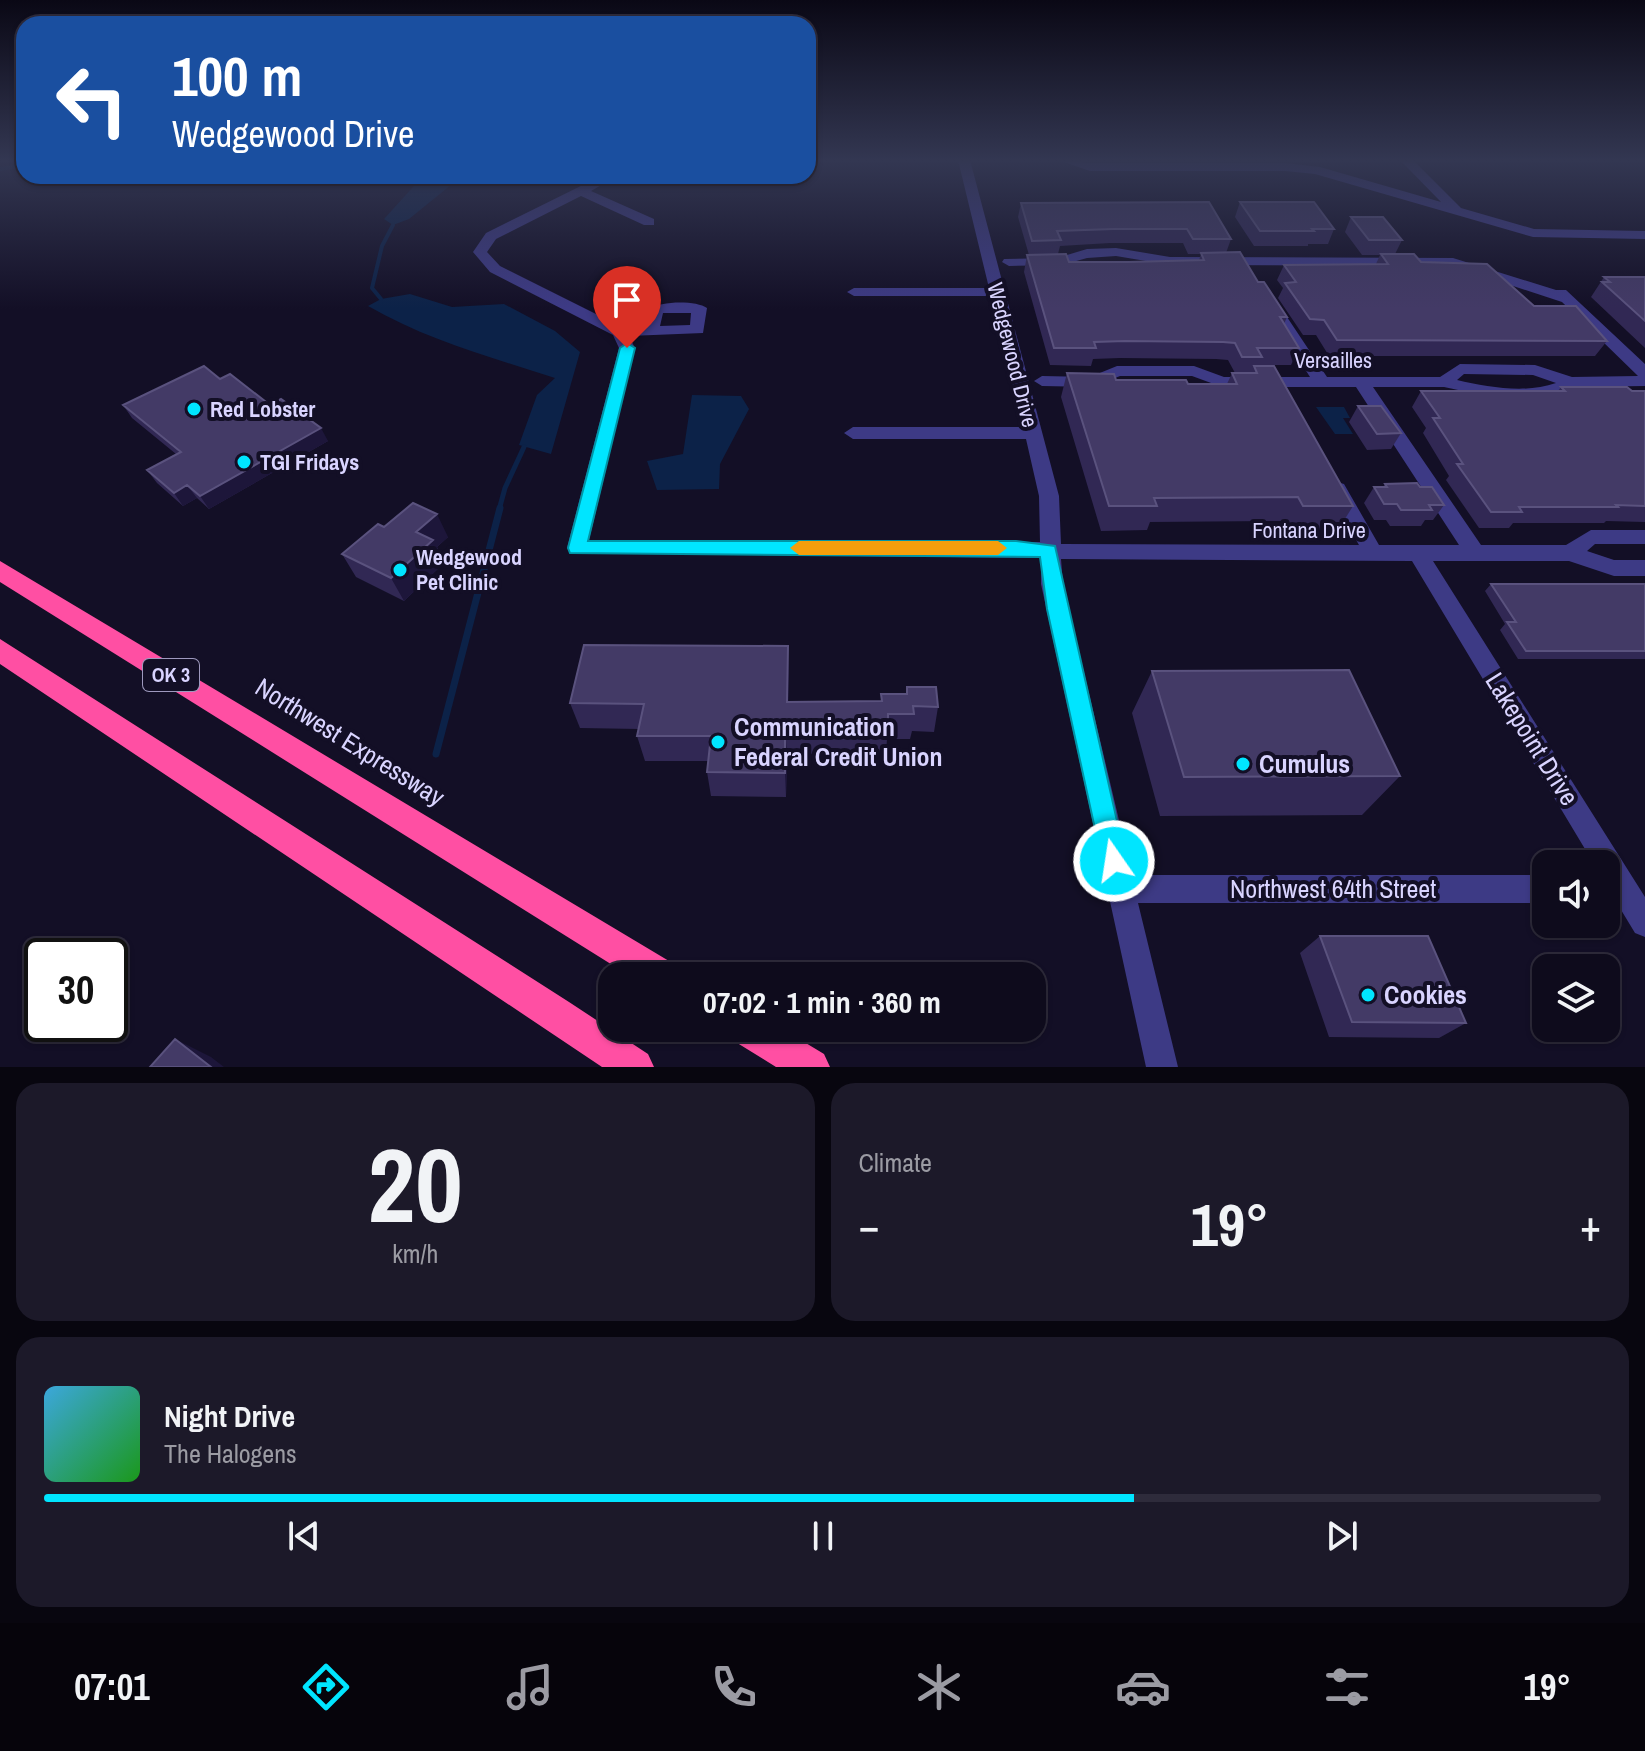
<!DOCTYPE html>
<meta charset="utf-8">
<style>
:root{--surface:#0e0b1c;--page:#1c1929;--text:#f1f3f6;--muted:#9b9ba3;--line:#2e2b3b;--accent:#00e5ff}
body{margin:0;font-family:"Archivo Narrow",sans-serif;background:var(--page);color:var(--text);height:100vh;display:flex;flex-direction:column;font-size:30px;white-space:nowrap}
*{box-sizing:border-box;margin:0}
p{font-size:26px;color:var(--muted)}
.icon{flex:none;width:44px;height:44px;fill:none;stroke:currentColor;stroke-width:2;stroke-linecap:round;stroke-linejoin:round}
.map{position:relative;height:1067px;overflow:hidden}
.side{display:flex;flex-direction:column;gap:16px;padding:16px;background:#08060f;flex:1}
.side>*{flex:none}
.banner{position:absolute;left:16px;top:16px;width:800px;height:168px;border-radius:24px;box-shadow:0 2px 6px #0004,0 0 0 2px var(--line);background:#1a4fa0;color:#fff;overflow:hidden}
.fabs{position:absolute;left:1532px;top:850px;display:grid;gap:16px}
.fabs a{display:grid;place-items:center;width:88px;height:88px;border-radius:16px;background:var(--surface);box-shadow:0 2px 6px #0004,0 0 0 2px var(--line);font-size:40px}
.speed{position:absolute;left:24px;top:938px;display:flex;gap:16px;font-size:40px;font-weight:700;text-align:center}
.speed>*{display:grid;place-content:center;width:104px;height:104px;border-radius:50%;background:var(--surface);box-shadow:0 2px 6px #0004,0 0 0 2px var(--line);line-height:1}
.speed .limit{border:4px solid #111;border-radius:12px;background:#fff;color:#111}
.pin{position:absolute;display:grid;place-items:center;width:68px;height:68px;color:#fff;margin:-82px -34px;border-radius:50% 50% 50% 0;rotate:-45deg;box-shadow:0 0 8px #0007}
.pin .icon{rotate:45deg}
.me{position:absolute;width:88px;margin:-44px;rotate:347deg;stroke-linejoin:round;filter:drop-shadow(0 0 6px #0008)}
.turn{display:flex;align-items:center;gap:28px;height:168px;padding:0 24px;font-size:36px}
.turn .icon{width:104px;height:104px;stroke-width:2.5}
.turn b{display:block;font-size:56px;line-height:68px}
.big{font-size:60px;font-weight:700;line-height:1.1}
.side .widget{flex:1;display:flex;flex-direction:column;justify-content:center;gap:12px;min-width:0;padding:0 28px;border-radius:24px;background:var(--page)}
.side .dial{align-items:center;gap:0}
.dial b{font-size:104px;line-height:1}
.song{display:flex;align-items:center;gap:24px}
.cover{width:96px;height:96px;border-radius:12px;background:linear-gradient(135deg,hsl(200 70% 55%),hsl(120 70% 35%))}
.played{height:8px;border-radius:4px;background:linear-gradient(90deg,var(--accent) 70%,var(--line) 70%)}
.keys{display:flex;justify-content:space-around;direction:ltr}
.heat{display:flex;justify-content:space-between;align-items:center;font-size:44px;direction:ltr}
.side .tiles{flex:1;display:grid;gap:16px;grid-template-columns:1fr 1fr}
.widget:last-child{grid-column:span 2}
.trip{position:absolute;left:598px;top:962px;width:448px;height:80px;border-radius:24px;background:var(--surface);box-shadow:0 2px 6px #0004,0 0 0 2px var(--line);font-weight:700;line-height:80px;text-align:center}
.menu{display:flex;height:128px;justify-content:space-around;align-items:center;background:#06040b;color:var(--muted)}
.menu .icon{width:56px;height:56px}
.menu .current{color:var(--accent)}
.menu b{font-size:36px;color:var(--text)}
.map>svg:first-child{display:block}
.water{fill:#0c2248}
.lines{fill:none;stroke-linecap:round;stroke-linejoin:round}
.stream-far2{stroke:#0c2248;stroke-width:4}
.stream-far1{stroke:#0c2248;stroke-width:5}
.stream{stroke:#0c2248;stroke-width:7}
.minor{fill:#3d3a85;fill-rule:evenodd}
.highway{fill:#ff4fa3;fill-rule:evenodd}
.wall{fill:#312854;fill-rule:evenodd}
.shaded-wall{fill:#1d163a}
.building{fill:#433a66;stroke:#5a527e;stroke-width:2}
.route{fill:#00e5ff;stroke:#0095a6;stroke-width:2}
.slow{fill:#f59e0b}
.poi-dot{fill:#00e5ff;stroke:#130f26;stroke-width:3}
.labels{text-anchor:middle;stroke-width:8;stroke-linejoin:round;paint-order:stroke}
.shield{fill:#130f26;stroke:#9e99be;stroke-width:2}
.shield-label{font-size:20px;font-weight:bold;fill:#d9d4ff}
.street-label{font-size:22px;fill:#d9d4ff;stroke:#130f26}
.poi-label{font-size:22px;font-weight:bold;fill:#d9d4ff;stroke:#130f26;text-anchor:start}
.near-poi-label{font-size:26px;font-weight:bold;fill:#d9d4ff;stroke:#130f26;text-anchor:start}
.near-street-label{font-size:26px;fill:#d9d4ff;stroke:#130f26}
</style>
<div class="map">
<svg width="1645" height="1067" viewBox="0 0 1645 1067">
<rect width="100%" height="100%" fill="#130f26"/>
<!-- water -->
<path class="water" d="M423 176H462L409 219 393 225 384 219Z
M410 294 452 307 504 304 555 331 580 352 551 454 519 445 537 395 555 378C490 357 427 340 368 306L381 299Z
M692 395 741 396 749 409 720 464 719 489 657 490 647 461 683 454Z
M1316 407H1344L1350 418H1343L1353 434H1335Z"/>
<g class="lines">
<!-- stream-far2 -->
<path class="stream-far2" d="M0 169 24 165
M381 299 372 288 382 246 393 225"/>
<!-- stream-far1 -->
<path class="stream-far1" d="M499 510 505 488 524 447"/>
<!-- stream -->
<path class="stream" d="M436 754 500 508"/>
<!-- minor -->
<path class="minor" d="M958 160H970L1059 496 1061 544 1359 545 1327 489 1337 482 1344 484 1379 545H1459L1356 387H1222L1192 376H1120L1093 387 1042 386 1034 381 1042 376 1090 377 1117 366H1194L1224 377H1310L1262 302 1265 299H1275L1327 377H1440L1460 364 1535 365 1572 377 1638 376 1562 302 1452 266 1170 265 1116 256 1087 258 1062 265 1009 266 1002 262 1004 259 1057 258 1087 249 1116 248 1170 257 1453 258 1556 290H1566L1645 364V386L1574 387 1543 397 1527 399 1491 397 1444 387H1373L1481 545H1566L1591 530H1645V544H1595L1587 551 1614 560H1645V576H1614L1569 561H1433L1645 897V937L1635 933 1606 885V864H1594L1412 561 1061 559 1063 584 1132 875H1546V903H1138L1178 1067H1146L1041 584V558L570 553 567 548 619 348 613 335 490 272 473 252 486 233 601 176H617L591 191 654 219V225H644L581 196 496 239 487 252 500 266 622 327H644L649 309C660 301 696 300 707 308L703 333 629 336 635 348 589 540 1040 542 1039 496 1026 439H853L844 433 853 427H1023L991 296H854L847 292 854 288H989ZM663 313H691L690 325 660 326ZM1464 374 1533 375 1556 383C1525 394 1488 387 1457 380Z
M1058 160 1090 163H1285L1320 167 1441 202 1400 160H1413L1461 208 1534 229 1645 231V239L1533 237 1315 174 1285 171H1090Z"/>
<!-- highway -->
<path class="highway" d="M0 561 674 964 680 976H630L0 582Z
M0 639 569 1002 648 1054 654 1067H602L0 664Z
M729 1028H781L824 1054 830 1067H776L734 1041Z"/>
</g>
<!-- wall -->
<path class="wall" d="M1209 202 1231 239 1226 253 1258 282 1287 317 1284 324 1299 348 1291 365H1258L1353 506 1338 530H1290L1285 521 1150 522 1147 530 1101 531 1061 397 1067 373 1116 380 1188 384H1227L1232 373H1235L1228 360 1216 359 1120 358 1093 359 1091 366 1050 365 1024 272 1027 255H1029L1018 217 1021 203ZM1110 243H1183L1188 254H1201L1199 260 1129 262H1069L1058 254 1060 246Z
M1240 202 1334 229 1328 244H1308V246H1254L1235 217Z
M1351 217 1402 240 1395 254 1421 262 1534 306 1607 341 1595 356H1329L1316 335H1303L1278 298 1283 288 1277 280 1284 265 1376 264 1380 255H1362L1345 232Z
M1604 277H1645V348L1591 297Z
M220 379 270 405 328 441 209 509 197 498 183 506 157 483 147 470 176 454 132 418 123 405Z
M1561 387 1645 391V522L1606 521 1604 523H1513L1509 528H1479L1446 480 1449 476 1423 433 1426 428 1412 407 1421 391H1558Z
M1358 406 1401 433 1391 449 1367 450 1349 422Z
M1385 484 1420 487 1444 505 1433 520H1425L1421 526H1390L1386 520H1374L1364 503 1374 487H1383Z
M384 527 448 537 437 547 444 563 404 601 356 577 342 554Z
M1491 584H1645V659H1518L1500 630 1505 624 1485 591Z
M788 646V702L881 701V694H906L907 687 938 707 934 732 912 731 910 739H887L886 753 787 754 786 797 711 796 707 772 708 761H645L637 736 639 729 580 728 570 703Z
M1152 671 1400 776 1362 815 1160 816 1132 713Z
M1320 936 1466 1023 1439 1038 1329 1037 1300 953Z"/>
<!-- shaded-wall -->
<path class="shaded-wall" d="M321 428 328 441 209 509 200 496Z
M187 485 197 498 183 506 174 493Z
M437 514 448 537 437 547 444 563 404 601 391 578 416 532Z
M788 646 789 672 788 727 787 702Z
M785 729 787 754 786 797 785 773Z
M175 1039 211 1057 224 1067H211Z"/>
<!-- building -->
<path class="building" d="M1209 202 1231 239H1193L1187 229H1113L1057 231 1061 240 1032 241 1021 203Z
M1240 202H1314L1334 229H1312L1314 231H1260Z
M1351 217H1383L1402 240H1369Z
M1240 252 1258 282H1264L1287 317H1280L1299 348H1257L1262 357H1242L1235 343 1223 342 1125 341 1094 342 1096 348H1054L1027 255 1066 254 1069 262H1129L1204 260 1201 253Z
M1381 254H1414L1421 262 1487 264 1534 306H1576L1607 341 1337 340 1324 320 1310 319 1285 283 1296 282 1284 265 1388 264Z
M1604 277H1645V321L1602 282H1610Z
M204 366 220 379 230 374 270 405 281 399 321 428 200 496 187 485 174 493 147 470 181 452 123 405Z
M1254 366H1274L1353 506H1303L1298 497 1154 498 1157 506H1109L1067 373 1114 374 1116 380H1186L1188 384H1237L1232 373H1257Z
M1561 387H1627L1632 391H1645V506L1616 505 1618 507H1519L1522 512H1491L1457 464H1463L1433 418H1440L1421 391H1565Z
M1358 406H1381L1401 433 1377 434Z
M1417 483 1420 487H1432L1444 505H1429L1432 510H1401L1397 504H1384L1374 487H1387L1385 484Z
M413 503 437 514 416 532 433 540 391 578 342 554 378 524 384 527Z
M1491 584H1645V651H1526L1507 622H1516Z
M584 645 788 646 787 702 882 701 881 694H907V687H936L938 707 913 706 914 714H888V728L785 729V773L707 772 711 736H637L644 704 570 703Z
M1349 670 1400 776 1184 777 1152 671Z
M1320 936H1428L1466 1023 1352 1022Z
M175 1039 211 1067H150Z"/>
<!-- sky -->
<linearGradient id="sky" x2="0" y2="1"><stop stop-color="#0a0815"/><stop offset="0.52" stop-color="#333752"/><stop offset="1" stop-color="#333752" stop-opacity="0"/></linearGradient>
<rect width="1645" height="309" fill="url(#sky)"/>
<!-- route -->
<path class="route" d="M627 343 635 348 588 541H1016L1055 546 1126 861 1123 869 1114 873 1106 869 1102 861 1047 609 1040 557 570 553 568 548 620 348Z"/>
<!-- slow -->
<path class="slow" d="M799 541H998L1007 548 998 555H799L790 548Z"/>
<!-- markers -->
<g class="poi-dot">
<circle cx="194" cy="409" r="8"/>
<circle cx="244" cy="462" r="8"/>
<circle cx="400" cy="570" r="8"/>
<circle cx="718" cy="742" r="8"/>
<circle cx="1243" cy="764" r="8"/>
<circle cx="1368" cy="995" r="8"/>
</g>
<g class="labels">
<!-- shield labels -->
<rect class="shield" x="143" y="659" width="56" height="32" rx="6"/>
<g class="shield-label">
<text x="171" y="682">OK 3</text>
</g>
<!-- street labels -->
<g class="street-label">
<text transform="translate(1013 355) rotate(76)" y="8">Wedgewood Drive</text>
<text x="1333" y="368">Versailles</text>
<text x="1309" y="538">Fontana Drive</text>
</g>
<!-- poi labels -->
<g class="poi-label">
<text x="210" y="417">Red Lobster</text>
<text x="260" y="470">TGI Fridays</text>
<text x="416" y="565">Wedgewood<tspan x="416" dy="25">Pet Clinic</tspan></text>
</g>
<!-- near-poi labels -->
<g class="near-poi-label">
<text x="734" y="736">Communication<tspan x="734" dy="30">Federal Credit Union</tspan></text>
<text x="1259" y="773">Cumulus</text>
<text x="1384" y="1004">Cookies</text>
</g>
<!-- near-street labels -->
<g class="near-street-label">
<text transform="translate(1532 739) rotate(58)" y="9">Lakepoint Drive</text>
<text transform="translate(350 742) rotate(32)" y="9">Northwest Expressway</text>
<text x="1333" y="898">Northwest 64th Street</text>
</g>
</g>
</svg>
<div class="fabs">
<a><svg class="icon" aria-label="sound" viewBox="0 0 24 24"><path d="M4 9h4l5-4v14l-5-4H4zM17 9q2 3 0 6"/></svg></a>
<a><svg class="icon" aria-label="layers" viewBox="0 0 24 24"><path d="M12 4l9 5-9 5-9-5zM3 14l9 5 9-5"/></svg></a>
</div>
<div class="speed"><div class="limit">30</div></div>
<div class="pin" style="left:627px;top:348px;background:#d93025"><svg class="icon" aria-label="arrive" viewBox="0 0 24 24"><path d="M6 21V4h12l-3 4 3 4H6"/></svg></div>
<svg class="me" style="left:1114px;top:861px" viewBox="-20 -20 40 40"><circle r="17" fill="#00e5ff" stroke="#fff" stroke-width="3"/><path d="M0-11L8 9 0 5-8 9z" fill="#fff"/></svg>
<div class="trip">07:02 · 1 min · 360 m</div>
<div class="banner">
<div class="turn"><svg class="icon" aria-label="left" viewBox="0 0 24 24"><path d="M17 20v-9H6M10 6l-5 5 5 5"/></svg><div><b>100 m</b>Wedgewood Drive</div></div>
</div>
</div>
<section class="side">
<div class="tiles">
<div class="widget dial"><b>20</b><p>km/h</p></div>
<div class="widget"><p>Climate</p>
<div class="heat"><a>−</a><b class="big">19°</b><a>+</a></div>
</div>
<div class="widget">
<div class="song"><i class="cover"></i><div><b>Night Drive</b><p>The Halogens</p></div></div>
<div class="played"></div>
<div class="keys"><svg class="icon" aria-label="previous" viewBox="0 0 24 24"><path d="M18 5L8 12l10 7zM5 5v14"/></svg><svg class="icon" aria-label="pause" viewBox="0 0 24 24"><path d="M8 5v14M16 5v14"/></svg><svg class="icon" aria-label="next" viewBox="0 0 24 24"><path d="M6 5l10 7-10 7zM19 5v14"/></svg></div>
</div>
</div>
</section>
<nav class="menu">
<b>07:01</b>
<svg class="icon current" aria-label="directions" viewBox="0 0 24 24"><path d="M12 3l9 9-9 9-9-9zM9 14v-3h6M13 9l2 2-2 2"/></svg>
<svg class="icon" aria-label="music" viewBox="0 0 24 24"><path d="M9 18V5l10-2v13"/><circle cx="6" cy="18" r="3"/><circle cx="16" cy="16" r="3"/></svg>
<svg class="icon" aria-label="phone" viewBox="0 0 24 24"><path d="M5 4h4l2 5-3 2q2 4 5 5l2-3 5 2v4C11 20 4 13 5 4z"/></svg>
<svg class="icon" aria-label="climate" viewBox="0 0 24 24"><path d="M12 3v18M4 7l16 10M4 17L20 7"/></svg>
<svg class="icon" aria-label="car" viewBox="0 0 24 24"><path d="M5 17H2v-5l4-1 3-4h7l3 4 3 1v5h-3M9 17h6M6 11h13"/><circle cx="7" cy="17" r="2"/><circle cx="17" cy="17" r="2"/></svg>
<svg class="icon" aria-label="filters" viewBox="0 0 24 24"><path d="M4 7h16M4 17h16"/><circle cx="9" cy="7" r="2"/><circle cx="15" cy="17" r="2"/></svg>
<b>19°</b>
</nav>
